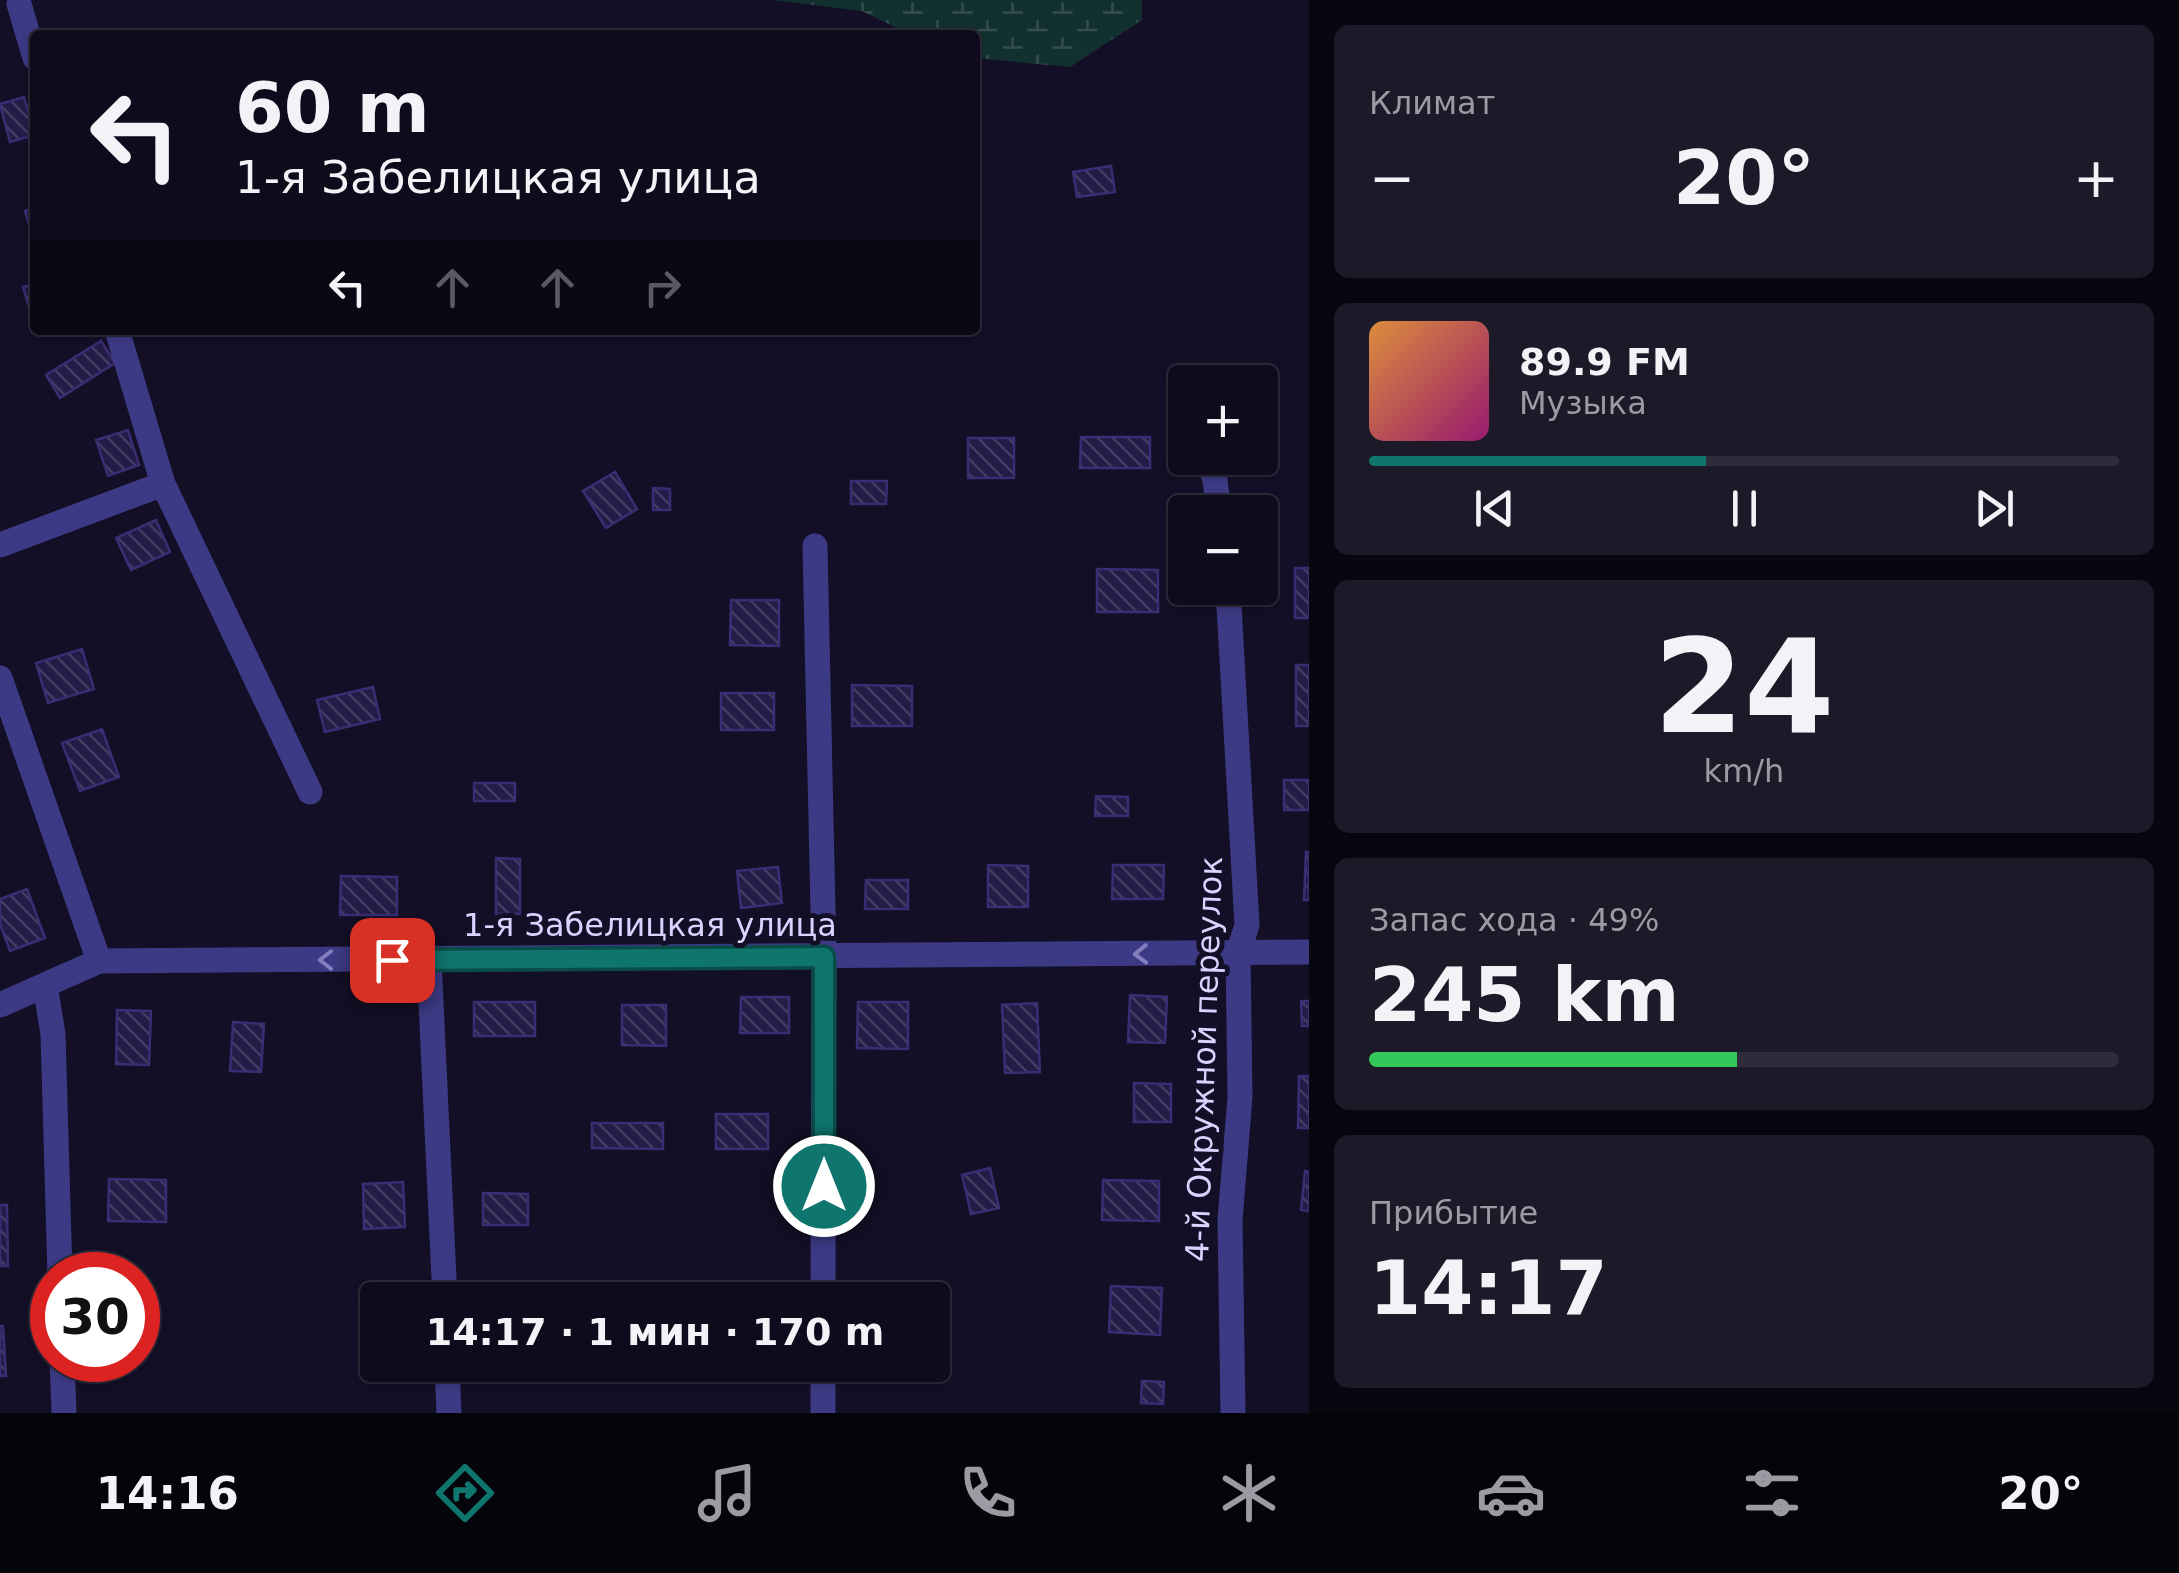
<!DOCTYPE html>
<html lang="ru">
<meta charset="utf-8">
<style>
:root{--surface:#0e0b1c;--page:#1c1929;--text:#f1f3f6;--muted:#9b9ba3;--line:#2e2b3b;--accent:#0f766e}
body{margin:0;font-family:"DejaVu Sans",sans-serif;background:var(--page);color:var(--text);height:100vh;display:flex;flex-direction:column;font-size:38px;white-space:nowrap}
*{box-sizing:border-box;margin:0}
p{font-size:32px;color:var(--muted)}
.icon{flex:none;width:55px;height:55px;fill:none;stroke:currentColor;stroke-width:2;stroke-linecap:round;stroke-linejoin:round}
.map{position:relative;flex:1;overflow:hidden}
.panel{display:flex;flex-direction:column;gap:25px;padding:25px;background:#08060f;width:870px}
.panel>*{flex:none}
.top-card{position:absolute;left:30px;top:30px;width:950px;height:305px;border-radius:10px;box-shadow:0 2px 8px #0004,0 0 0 2px var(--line);background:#0e0b1c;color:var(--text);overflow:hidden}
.fabs{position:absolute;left:1168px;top:365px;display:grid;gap:20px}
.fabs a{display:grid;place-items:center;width:110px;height:110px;border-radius:10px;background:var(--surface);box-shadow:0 2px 8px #0004,0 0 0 2px var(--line);font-size:50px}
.speed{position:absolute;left:30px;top:1252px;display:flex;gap:20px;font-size:50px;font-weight:700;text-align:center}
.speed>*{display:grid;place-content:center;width:130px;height:130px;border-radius:50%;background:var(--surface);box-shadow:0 2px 8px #0004,0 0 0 2px var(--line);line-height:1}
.speed .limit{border:15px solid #d22;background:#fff;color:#111}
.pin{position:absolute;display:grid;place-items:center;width:85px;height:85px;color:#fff;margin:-42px;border-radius:20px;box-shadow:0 5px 15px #0006}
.me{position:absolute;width:110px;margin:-55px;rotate:0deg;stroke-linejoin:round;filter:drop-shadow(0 0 8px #0008)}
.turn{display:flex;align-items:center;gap:35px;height:210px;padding:0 40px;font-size:45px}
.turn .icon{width:130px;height:130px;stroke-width:2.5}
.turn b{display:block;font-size:70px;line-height:85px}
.lanes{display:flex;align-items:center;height:95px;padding:0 40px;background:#0003;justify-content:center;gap:50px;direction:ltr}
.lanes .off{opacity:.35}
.big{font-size:75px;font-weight:700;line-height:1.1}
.panel .card{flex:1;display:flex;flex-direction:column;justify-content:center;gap:15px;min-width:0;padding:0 35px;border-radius:15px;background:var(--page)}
.panel .dial{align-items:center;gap:0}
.dial b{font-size:130px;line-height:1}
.song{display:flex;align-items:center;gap:30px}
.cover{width:120px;height:120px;border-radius:15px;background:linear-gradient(135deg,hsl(30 70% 55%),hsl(320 70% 35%))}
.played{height:10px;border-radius:5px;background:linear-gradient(90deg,var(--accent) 45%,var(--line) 45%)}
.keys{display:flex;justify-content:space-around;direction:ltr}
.heat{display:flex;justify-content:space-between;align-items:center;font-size:55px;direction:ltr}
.charge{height:15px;border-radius:8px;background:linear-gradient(90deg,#34c759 49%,var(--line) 0)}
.trip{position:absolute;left:360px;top:1282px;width:590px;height:100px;border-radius:10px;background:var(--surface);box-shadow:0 2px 8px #0004,0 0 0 2px var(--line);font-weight:700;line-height:100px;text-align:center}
.tabs{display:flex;height:160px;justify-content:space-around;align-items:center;background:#06040b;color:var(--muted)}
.tabs .icon{width:70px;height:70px}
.tabs .on{color:var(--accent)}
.tabs b{font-size:45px;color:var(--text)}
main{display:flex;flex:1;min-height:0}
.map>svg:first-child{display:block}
.wetland{fill:url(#wetland-marsh)}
.building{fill:url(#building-back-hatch);stroke:#3b2d73;stroke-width:2.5}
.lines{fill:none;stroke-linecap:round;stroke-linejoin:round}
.minor{stroke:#3d3a85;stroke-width:25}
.oneway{stroke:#837fbc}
.route-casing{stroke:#0a4d48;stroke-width:25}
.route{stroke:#0f766e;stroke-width:18}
.labels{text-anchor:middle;stroke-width:10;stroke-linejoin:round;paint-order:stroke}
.street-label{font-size:32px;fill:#d9d4ff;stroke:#130f26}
</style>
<main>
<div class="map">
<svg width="1309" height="1413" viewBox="0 0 1309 1413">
<defs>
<pattern id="wetland-marsh" width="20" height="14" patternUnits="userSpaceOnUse" patternTransform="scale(2.5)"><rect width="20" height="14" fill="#12302f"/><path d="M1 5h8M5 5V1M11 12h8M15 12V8" fill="none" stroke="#344d4e"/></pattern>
<pattern id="building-back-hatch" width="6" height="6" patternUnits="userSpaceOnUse" patternTransform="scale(2.5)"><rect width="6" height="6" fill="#241b47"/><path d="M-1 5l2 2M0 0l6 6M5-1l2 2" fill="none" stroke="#433b63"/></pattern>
</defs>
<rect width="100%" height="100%" fill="#130f26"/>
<!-- wetland -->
<path class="wetland" d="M772 0H1142V20L1070 67 975 58V35H911L862 11Z"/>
<!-- building -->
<path class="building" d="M24 97 35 135 10 142 0 104Z
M1111 166 1115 192 1077 197 1073 172Z
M35 207V234L32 235 25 211Z
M35 284V313L31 314 23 287Z
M101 341 115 363 60 398 46 375Z
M128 430 139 465 108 476 96 440Z
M1081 437H1150V468H1080Z
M968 438H1014V478H968Z
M615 472 637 509 606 528 583 491Z
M851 481H887L886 504H851Z
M653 488 670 489V510H653Z
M156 520 170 552 131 570 116 538Z
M1295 568H1309V618H1295Z
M1097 569 1158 570V612H1097Z
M731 600H779V646L730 645Z
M82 649 94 689 48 703 36 663Z
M1296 665H1309V726H1296Z
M852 685 912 686V726H852Z
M373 687 380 719 325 732 317 700Z
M721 693H774V730H721Z
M102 729 119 777 80 791 62 743Z
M1284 780H1309V810H1284Z
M474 783H515V801H474Z
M1096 796 1128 797V816H1095Z
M1306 852H1309V900H1304Z
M496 858 520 859V914H496Z
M988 865 1028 866V907H988Z
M1113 865H1164L1163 899H1112Z
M778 867 782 903 741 908 737 871Z
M341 876 397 877V915H340Z
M866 880H908V909H865Z
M27 889 45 938 10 951 0 924V899Z
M1130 995 1167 997 1165 1043 1128 1042Z
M741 997H789V1033H740Z
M1301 1001H1309V1026H1302Z
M474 1002H535V1036H474Z
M858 1002H908V1049L857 1048Z
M1037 1003 1040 1072 1005 1073 1002 1005Z
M622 1005H666V1046L622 1045Z
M117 1010 151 1011 149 1065 116 1064Z
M233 1022 264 1024 261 1072 230 1071Z
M1299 1076H1309V1128H1298Z
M1134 1083 1171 1084V1122H1134Z
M716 1114H768V1149H716Z
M592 1123H663V1149L592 1148Z
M990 1168 999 1208 971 1214 962 1175Z
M1305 1171 1309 1172V1211L1301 1210Z
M109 1179 166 1180V1222L108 1221Z
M1103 1180 1159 1181V1221L1102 1220Z
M403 1182 405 1227 364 1229 363 1184Z
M483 1193 528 1194V1225H483Z
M0 1205H7L8 1266H0Z
M524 1286 525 1300H476V1287Z
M1111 1286 1162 1288 1160 1335 1109 1332Z
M775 1296V1300H701V1297Z
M138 1298H142L143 1333 138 1334Z
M0 1326H3L6 1376H0Z
M1142 1381 1164 1382 1163 1404 1141 1403Z"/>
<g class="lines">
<!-- minor -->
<path class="minor" d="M19 4 35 58
M117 330 163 484 310 792
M1184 397 1185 399
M1207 458 1215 480 1219 512
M0 545 163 484
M815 546 824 957 823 1300
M1228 588 1247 925 1238 953 1240 1097 1230 1220 1233 1413
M0 678 99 961
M429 960 445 1300
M45 985 53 1034 60 1275
M0 1005 99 961 1309 952
M62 1360 64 1413
M447 1365 449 1413
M823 1413V1365"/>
</g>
<!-- one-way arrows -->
<defs><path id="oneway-chevron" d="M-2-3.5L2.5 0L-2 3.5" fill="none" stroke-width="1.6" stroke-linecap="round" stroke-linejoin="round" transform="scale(2.5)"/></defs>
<g class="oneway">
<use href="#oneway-chevron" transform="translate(1141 954) rotate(179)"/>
<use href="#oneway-chevron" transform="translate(326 960) rotate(180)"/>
</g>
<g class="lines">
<defs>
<path id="route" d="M392 960 824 957V1186"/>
</defs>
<!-- route casing -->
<use href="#route" class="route-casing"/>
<!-- route -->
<use href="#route" class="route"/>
</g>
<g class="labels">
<!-- street labels -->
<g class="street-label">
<text x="650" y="936">1-я Забелицкая улица</text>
<text transform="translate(1204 1059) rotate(-88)" y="11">4-й Окружной переулок</text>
</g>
</g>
</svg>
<div class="fabs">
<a>+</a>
<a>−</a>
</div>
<div class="speed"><div class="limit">30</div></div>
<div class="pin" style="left:392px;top:960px;background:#d93025"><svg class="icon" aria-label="arrive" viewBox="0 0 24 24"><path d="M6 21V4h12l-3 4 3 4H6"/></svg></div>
<svg class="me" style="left:824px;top:1186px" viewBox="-20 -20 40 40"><circle r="17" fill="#0f766e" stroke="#fff" stroke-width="3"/><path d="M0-11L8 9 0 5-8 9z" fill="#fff"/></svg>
<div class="trip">14:17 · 1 мин · 170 m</div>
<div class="top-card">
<div class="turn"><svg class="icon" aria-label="left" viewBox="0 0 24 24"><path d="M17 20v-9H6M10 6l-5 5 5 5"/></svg><div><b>60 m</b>1-я Забелицкая улица</div></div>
<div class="lanes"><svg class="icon" aria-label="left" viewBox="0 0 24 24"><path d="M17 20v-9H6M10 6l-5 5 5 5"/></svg><svg class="icon off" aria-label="ahead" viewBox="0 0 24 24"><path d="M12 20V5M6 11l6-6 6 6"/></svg><svg class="icon off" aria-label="ahead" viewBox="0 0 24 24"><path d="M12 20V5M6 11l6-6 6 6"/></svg><svg class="icon off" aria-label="right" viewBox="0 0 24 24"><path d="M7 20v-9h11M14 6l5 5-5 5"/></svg></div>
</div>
</div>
<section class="panel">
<div class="card"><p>Климат</p>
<div class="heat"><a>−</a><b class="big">20°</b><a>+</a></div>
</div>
<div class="card">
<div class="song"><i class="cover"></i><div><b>89.9 FM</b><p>Музыка</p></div></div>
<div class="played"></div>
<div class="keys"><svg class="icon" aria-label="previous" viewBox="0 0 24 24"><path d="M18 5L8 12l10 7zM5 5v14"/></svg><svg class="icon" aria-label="pause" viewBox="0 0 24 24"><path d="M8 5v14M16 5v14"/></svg><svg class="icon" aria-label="next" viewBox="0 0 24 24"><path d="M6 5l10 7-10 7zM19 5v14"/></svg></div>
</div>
<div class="card dial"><b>24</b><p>km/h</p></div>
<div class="card"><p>Запас хода · 49%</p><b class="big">245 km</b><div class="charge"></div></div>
<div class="card"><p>Прибытие</p><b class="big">14:17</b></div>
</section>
</main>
<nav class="tabs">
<b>14:16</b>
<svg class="icon on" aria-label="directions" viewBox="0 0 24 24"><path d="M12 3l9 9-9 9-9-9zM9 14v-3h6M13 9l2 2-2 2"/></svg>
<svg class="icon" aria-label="music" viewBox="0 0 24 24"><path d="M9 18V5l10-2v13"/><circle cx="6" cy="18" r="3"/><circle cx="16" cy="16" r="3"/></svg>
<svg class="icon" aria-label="phone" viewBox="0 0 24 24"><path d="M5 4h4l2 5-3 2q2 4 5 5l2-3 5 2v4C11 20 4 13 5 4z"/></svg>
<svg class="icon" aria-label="climate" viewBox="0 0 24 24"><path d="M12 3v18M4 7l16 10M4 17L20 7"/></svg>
<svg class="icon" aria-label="car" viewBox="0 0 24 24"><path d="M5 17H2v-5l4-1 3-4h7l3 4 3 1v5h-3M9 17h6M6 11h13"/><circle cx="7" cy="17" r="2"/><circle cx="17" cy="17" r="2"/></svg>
<svg class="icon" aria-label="filters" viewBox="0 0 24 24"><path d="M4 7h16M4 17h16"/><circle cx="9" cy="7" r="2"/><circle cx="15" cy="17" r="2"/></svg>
<b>20°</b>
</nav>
